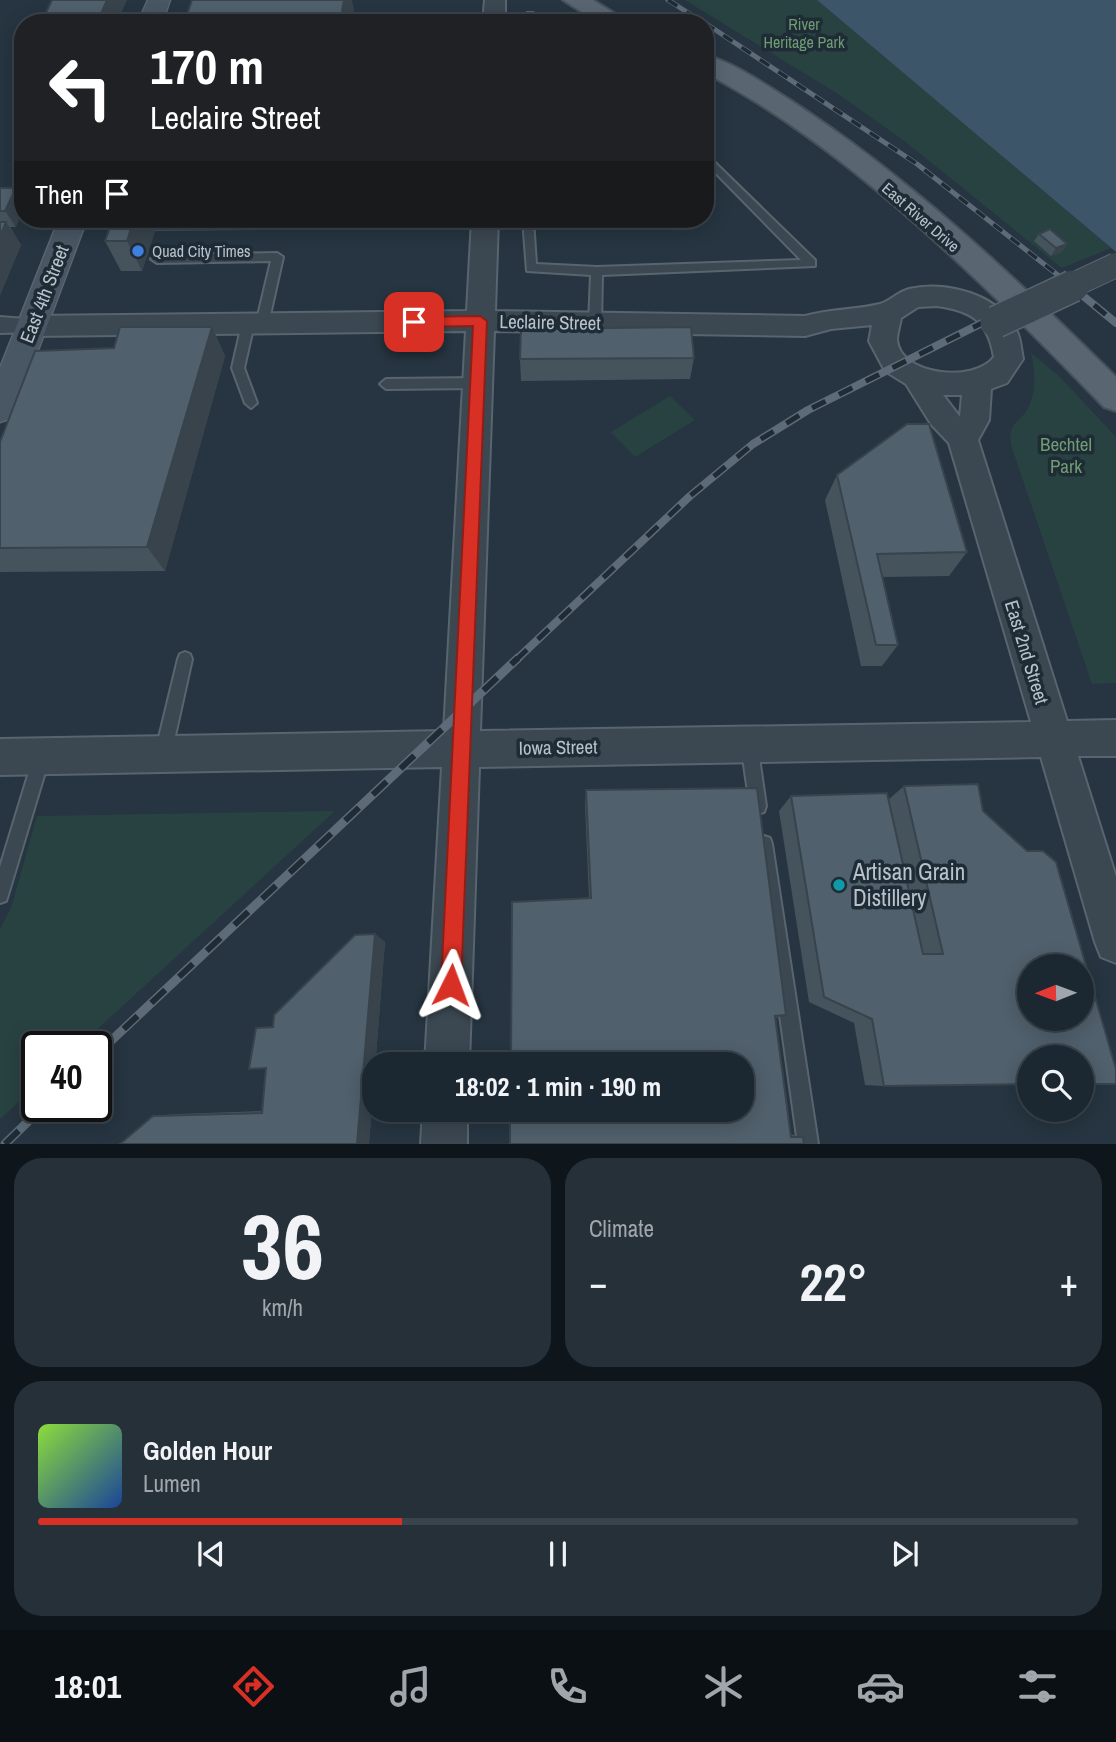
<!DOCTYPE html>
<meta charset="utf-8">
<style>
:root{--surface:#1c2831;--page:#253039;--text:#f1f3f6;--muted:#a0a6ab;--line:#3a444d;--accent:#d93025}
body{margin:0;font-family:"Archivo Narrow",sans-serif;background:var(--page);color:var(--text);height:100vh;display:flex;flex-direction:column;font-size:26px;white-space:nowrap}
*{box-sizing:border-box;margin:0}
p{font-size:23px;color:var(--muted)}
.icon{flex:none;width:38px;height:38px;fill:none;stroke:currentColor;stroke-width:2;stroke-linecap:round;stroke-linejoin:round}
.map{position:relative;height:1144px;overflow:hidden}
.panel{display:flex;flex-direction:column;gap:14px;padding:14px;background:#0f161b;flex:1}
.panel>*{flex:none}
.hud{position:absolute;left:14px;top:14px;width:700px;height:214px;border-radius:28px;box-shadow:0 4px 18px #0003,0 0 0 2px var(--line);background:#202124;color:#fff;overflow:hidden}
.needle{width:46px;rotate:269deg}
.buttons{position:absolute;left:1017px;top:954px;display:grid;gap:14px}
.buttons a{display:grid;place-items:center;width:77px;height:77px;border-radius:50%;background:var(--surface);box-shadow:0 4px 18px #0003,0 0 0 2px var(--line);font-size:35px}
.speed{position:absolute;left:21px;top:1031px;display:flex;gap:14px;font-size:35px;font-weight:700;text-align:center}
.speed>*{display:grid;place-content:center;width:91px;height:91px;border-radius:50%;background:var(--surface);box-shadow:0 4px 18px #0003,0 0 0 2px var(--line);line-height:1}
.speed .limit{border:4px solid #111;border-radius:10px;background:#fff;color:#111}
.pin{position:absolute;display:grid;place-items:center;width:60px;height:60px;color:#fff;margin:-30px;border-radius:14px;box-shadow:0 4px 10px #0006}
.me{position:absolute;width:77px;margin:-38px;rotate:3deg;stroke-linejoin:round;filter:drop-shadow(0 0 5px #0008)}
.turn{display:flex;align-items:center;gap:24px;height:147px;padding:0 21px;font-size:32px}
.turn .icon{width:91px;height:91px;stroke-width:2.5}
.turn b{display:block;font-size:49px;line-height:60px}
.then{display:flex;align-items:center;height:66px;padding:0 21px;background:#0003;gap:14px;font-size:26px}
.big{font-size:52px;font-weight:700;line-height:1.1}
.panel .tile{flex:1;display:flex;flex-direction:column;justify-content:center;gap:10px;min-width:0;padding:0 24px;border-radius:28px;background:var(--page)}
.panel .dial{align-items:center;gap:0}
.dial b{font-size:91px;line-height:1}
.song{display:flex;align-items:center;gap:21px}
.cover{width:84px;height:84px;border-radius:10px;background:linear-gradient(135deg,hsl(90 70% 55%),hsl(220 70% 35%))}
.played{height:7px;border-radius:4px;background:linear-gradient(90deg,var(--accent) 35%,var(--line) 35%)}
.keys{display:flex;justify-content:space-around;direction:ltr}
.heat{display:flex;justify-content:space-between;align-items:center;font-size:38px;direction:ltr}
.panel .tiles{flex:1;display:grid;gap:14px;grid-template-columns:1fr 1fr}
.tile:last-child{grid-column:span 2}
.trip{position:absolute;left:362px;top:1052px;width:392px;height:70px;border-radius:28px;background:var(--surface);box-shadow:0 4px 18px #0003,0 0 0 2px var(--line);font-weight:700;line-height:70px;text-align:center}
.menu{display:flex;height:112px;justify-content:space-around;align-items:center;background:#0b1014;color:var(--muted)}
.menu .icon{width:49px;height:49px}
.menu .selected{color:var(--accent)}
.menu b{font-size:32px;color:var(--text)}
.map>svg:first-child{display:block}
.green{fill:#284242}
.water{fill:#3c5569}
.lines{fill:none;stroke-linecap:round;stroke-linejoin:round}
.service-casing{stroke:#58656e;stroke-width:4}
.minor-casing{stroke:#58656e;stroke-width:4}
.tertiary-casing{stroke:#58656e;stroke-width:4}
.secondary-casing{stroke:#58656e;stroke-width:3}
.primary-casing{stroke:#44505a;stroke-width:4}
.service{fill:#3b4751;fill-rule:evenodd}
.minor{fill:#3b4751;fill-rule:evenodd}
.tertiary{fill:#3b4751;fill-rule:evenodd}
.secondary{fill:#495664;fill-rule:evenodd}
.primary{fill:#596671;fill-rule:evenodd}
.rail-far2-casing{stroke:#5d6b78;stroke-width:5}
.rail-far1-casing{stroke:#5d6b78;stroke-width:8}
.rail-casing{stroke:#5d6b78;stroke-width:9}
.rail-far2{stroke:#1f2c36;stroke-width:3.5;stroke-dasharray:11;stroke-linecap:butt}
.rail-far1{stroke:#1f2c36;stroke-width:5;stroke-dasharray:15;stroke-linecap:butt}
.rail{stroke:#1f2c36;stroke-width:6;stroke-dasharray:19;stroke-linecap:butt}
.tertiary-bridge-far1-casing{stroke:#58656e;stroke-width:26;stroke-linecap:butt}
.tertiary-bridge-casing{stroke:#58656e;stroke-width:34;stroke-linecap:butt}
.tertiary-bridge-far1{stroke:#3b4751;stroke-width:24}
.tertiary-bridge{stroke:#3b4751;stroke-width:31}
.wall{fill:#45535d}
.shaded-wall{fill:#38434c}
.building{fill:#50606c;stroke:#38434c;stroke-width:2;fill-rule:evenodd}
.route{fill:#d93025;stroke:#8d1f18;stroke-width:2}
.shop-dot{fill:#3f7fe0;stroke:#1f2c36;stroke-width:2.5}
.culture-dot{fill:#0f9aa8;stroke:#1f2c36;stroke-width:2.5}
.labels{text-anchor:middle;stroke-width:7;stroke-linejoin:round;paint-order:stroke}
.far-park-label{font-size:16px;fill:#6f9c73;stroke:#1f2c36}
.far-street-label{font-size:16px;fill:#b7c2cb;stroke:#1f2c36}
.far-poi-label{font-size:16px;fill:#b7c2cb;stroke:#1f2c36;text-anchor:start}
.street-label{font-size:19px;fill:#b7c2cb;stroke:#1f2c36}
.park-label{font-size:19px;fill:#6f9c73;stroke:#1f2c36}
.near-poi-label{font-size:23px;fill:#b7c2cb;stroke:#1f2c36;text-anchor:start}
</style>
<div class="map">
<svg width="1116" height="1144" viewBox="0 0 1116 1144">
<rect width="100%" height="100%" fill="#263541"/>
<!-- green -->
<path class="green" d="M685 0H817L1111 248 1062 268 907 143 838 94Z
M1031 353 1058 375 1116 437V683L1092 684 1012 448C1005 420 1022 424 1030 404 1036 390 1035 367 1031 353Z
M670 396 695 420 635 457 611 432Z
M335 811 79 1046H37V1085L0 1119V929L11 908 37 816Z"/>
<!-- water -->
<path class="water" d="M817 0H1116V252Z"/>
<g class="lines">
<defs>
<path id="service" d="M527 13H533L548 23 534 21V23H525Z
M705 153 815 260V266L602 275 601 323 595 327 589 323 591 275 527 271 523 219H533L536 264 597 267 801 260 705 162Z
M277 253 283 257 268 324 262 328 256 324 271 261 157 263 151 259 157 255Z
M248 320 254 324 244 368 257 403 251 408 245 403 232 368 242 324Z
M479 378 485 383 479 388 386 389 380 384 386 379Z
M185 652 190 654 192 659 171 754 169 759 163 762 157 759 155 754 178 659 180 654Z
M749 736 755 739 757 744 766 806 764 812 758 814 752 812 750 806 741 744 743 739Z
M41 751 47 754 49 759 8 895 6 901 0 903V867L33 759 35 754Z
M764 836 770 838 772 844 818 1144H798L756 844 758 838Z"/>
<path id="minor" d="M0 317 39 320 42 326 39 332 0 333Z"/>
<path id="tertiary" d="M485 0H505V23H483Z
M472 219H498L495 311 805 316C830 309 855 310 880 304 890 301 898 292 909 289 946 280 1001 295 1017 332 1021 340 1021 350 1023 359L1007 383 991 389 989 420 978 440 1067 721 1116 720V756H1078L1116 877V963L1101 957 1095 942 1041 757 479 767 469 1064H425L442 767 0 775V739L444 731 466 331 31 336 21 333 17 326 21 319 31 316 467 311ZM937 306C973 311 988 322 994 357 975 383 900 376 897 340 897 333 900 325 901 318L918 307ZM872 325 869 341 885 371 906 384 931 424 949 443 1031 722 480 731 494 331 805 336 831 329ZM943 395H962L960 417Z
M423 1110H467V1144H421Z"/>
<path id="secondary" d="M148 0H170L162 23H138Z
M59 219H87L16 409 12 418 0 422V368Z"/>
<path id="primary" d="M563 0H593L630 23H599Z
M705 55C735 63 764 84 790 100 909 177 1016 278 1116 377V411L1104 407C991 291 849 147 705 73Z"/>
</defs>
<!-- service casing -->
<use href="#service" class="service-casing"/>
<!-- minor casing -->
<use href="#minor" class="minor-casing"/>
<!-- tertiary casing -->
<use href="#tertiary" class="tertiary-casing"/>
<!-- secondary casing -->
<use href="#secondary" class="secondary-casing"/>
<!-- primary casing -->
<use href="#primary" class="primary-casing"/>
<!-- service -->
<use href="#service" class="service"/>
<!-- minor -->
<use href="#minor" class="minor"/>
<!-- tertiary -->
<use href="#tertiary" class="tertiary"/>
<!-- secondary -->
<use href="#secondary" class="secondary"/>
<!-- primary -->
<use href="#primary" class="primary"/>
<defs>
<path id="rail-far2" d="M668 0 704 23
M705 23 917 164 1073 287
M1052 287 1116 259"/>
<path id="rail-far1" d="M1071 286 1116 323
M516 660 690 496 753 444 808 410 1056 286"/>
<path id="rail" d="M96 1055 518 658
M5 1144 44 1106"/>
</defs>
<!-- rail-far2 casing -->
<use href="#rail-far2" class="rail-far2-casing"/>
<!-- rail-far1 casing -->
<use href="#rail-far1" class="rail-far1-casing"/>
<!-- rail casing -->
<use href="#rail" class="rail-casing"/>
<!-- rail-far2 -->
<use href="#rail-far2" class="rail-far2"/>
<!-- rail-far1 -->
<use href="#rail-far1" class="rail-far1"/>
<!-- rail -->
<use href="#rail" class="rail"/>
<defs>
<path id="tertiary-bridge-far1" d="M1069 287 1116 265"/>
<path id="tertiary-bridge" d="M996 322 1073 286"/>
</defs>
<!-- tertiary-bridge-far1 casing -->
<use href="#tertiary-bridge-far1" class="tertiary-bridge-far1-casing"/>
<!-- tertiary-bridge casing -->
<use href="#tertiary-bridge" class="tertiary-bridge-casing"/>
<!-- tertiary-bridge-far1 -->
<use href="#tertiary-bridge-far1" class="tertiary-bridge-far1"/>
<!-- tertiary-bridge -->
<use href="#tertiary-bridge" class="tertiary-bridge"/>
</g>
<!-- wall -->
<path class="wall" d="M0 188 16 227H10L21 245 0 295Z
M113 219H360L358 229 155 231 142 271H121L105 241Z
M1039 234 1067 244 1062 252 1051 256 1034 241Z
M212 327 225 356 165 571 0 572V442L114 348Z
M694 358 690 379 521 381 520 359Z
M837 475 967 552 949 576 882 577 898 645 882 666H861L825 500Z
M904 786 983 811 1027 851 884 1086 865 1085 854 1023 809 1002 779 811 791 796 889 799Z
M586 790 786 1015 776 1018 790 1134 803 1137 510 1144 589 898 585 805Z
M375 934 385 942 369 1144H120L153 1116 178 1114 262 1111 266 1069H249L273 1027Z"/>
<!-- shaded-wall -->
<path class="shaded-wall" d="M107 0H127L117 23H97Z
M344 0H352L354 10 352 23 341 17Z
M16 188 23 199V210L16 227 5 211Z
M134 219H149L155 231 142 271 127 241Z
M356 219H360L358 229Z
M6 222 21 245 0 295V236Z
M1067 244 1062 252 1051 256 1056 248Z
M212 327 225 356 165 571 147 547Z
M375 934 385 942 369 1144H357Z"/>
<!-- building -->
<path class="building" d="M52 0H107L97 23H41Z
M192 0H344L341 17H371V23H184Z
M0 188H16L5 211H0Z
M113 219H134L127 241H105Z
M0 222H6L0 236Z
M1050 229 1067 244 1056 248 1039 234Z
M120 327H212L147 547 0 548V442L35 351 114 348Z
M691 327 694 358 520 359 521 329Z
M907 424H929L967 552 877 554 898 645H876L837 475Z
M978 784 983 811 1027 851H1043L1056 862 1116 1069V1084H1082V1057H1029V1084L884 1086 872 1019 824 997 791 796 887 793 923 954H943L904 786ZM1029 966H1082V1018H1029Z
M757 788 786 1015 775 1016 791 1137H803L804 1144H510V1110H742V1064H511L512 902 591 898 586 790Z
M375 934 357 1144H120L153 1116 262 1113 266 1068 249 1069 256 1028 273 1027 274 1015 355 935Z"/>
<!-- route -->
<path class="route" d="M480 316 487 321 461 985 458 992 451 995 444 992 441 985 473 326 414 327 408 322 414 317Z"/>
<!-- markers -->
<circle class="shop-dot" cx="138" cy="251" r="7"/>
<circle class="culture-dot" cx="839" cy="885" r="7"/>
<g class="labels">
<!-- far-park labels -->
<g class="far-park-label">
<text x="804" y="30">River<tspan x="804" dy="18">Heritage Park</tspan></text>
</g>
<!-- far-street labels -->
<g class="far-street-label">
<text transform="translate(921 217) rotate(41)" y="6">East River Drive</text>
</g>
<!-- far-poi labels -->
<g class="far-poi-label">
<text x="152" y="257">Quad City Times</text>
</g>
<!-- street labels -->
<g class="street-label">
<text transform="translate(44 294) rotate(-69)" y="7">East 4th Street</text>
<text transform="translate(550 322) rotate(1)" y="7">Leclaire Street</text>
<text transform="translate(1027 652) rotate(73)" y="7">East 2nd Street</text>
<text transform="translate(558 747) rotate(-1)" y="7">Iowa Street</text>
</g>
<!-- park labels -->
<g class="park-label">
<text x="1066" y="451">Bechtel<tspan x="1066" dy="22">Park</tspan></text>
</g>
<!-- near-poi labels -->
<g class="near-poi-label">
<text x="853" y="880">Artisan Grain<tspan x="853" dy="26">Distillery</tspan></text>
</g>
</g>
</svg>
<div class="buttons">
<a><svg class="needle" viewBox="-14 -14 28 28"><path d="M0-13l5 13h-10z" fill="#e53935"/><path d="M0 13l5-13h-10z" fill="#a0a6ab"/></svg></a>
<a><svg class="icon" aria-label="search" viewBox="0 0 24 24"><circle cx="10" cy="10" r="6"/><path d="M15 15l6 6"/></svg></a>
</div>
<div class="speed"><div class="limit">40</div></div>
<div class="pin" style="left:414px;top:322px;background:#d93025"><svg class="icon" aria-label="arrive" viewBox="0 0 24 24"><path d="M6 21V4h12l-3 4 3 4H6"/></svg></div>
<svg class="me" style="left:451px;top:985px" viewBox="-20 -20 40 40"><path d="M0-17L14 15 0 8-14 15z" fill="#d93025" stroke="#fff" stroke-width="4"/></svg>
<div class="trip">18:02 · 1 min · 190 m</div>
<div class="hud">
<div class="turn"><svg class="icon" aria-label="left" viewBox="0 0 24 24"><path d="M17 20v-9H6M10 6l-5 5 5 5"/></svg><div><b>170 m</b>Leclaire Street</div></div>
<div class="then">Then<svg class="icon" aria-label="arrive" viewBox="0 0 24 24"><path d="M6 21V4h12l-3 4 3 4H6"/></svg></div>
</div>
</div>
<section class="panel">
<div class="tiles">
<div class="tile dial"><b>36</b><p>km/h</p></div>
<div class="tile"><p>Climate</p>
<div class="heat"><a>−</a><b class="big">22°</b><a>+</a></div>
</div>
<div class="tile">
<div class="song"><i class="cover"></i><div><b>Golden Hour</b><p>Lumen</p></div></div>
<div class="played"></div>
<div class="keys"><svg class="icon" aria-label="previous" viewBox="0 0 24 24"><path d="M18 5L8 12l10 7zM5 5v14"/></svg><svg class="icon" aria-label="pause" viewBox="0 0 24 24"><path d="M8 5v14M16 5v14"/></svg><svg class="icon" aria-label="next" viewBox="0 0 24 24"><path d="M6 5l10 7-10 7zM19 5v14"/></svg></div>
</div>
</div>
</section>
<nav class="menu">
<b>18:01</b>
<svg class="icon selected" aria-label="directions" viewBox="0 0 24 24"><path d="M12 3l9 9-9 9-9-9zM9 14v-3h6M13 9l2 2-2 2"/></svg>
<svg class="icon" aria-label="music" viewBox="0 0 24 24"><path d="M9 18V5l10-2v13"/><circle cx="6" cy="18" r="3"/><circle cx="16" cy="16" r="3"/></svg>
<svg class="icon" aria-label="phone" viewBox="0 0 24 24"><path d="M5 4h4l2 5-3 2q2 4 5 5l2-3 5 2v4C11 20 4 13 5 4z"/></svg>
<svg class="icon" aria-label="climate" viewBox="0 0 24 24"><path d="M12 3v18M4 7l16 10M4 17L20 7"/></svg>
<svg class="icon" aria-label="car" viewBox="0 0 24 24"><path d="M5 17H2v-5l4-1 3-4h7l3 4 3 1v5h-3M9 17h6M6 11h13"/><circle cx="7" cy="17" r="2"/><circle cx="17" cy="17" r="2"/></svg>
<svg class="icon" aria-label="filters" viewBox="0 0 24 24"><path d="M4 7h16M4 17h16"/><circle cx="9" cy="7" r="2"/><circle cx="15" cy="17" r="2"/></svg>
</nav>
